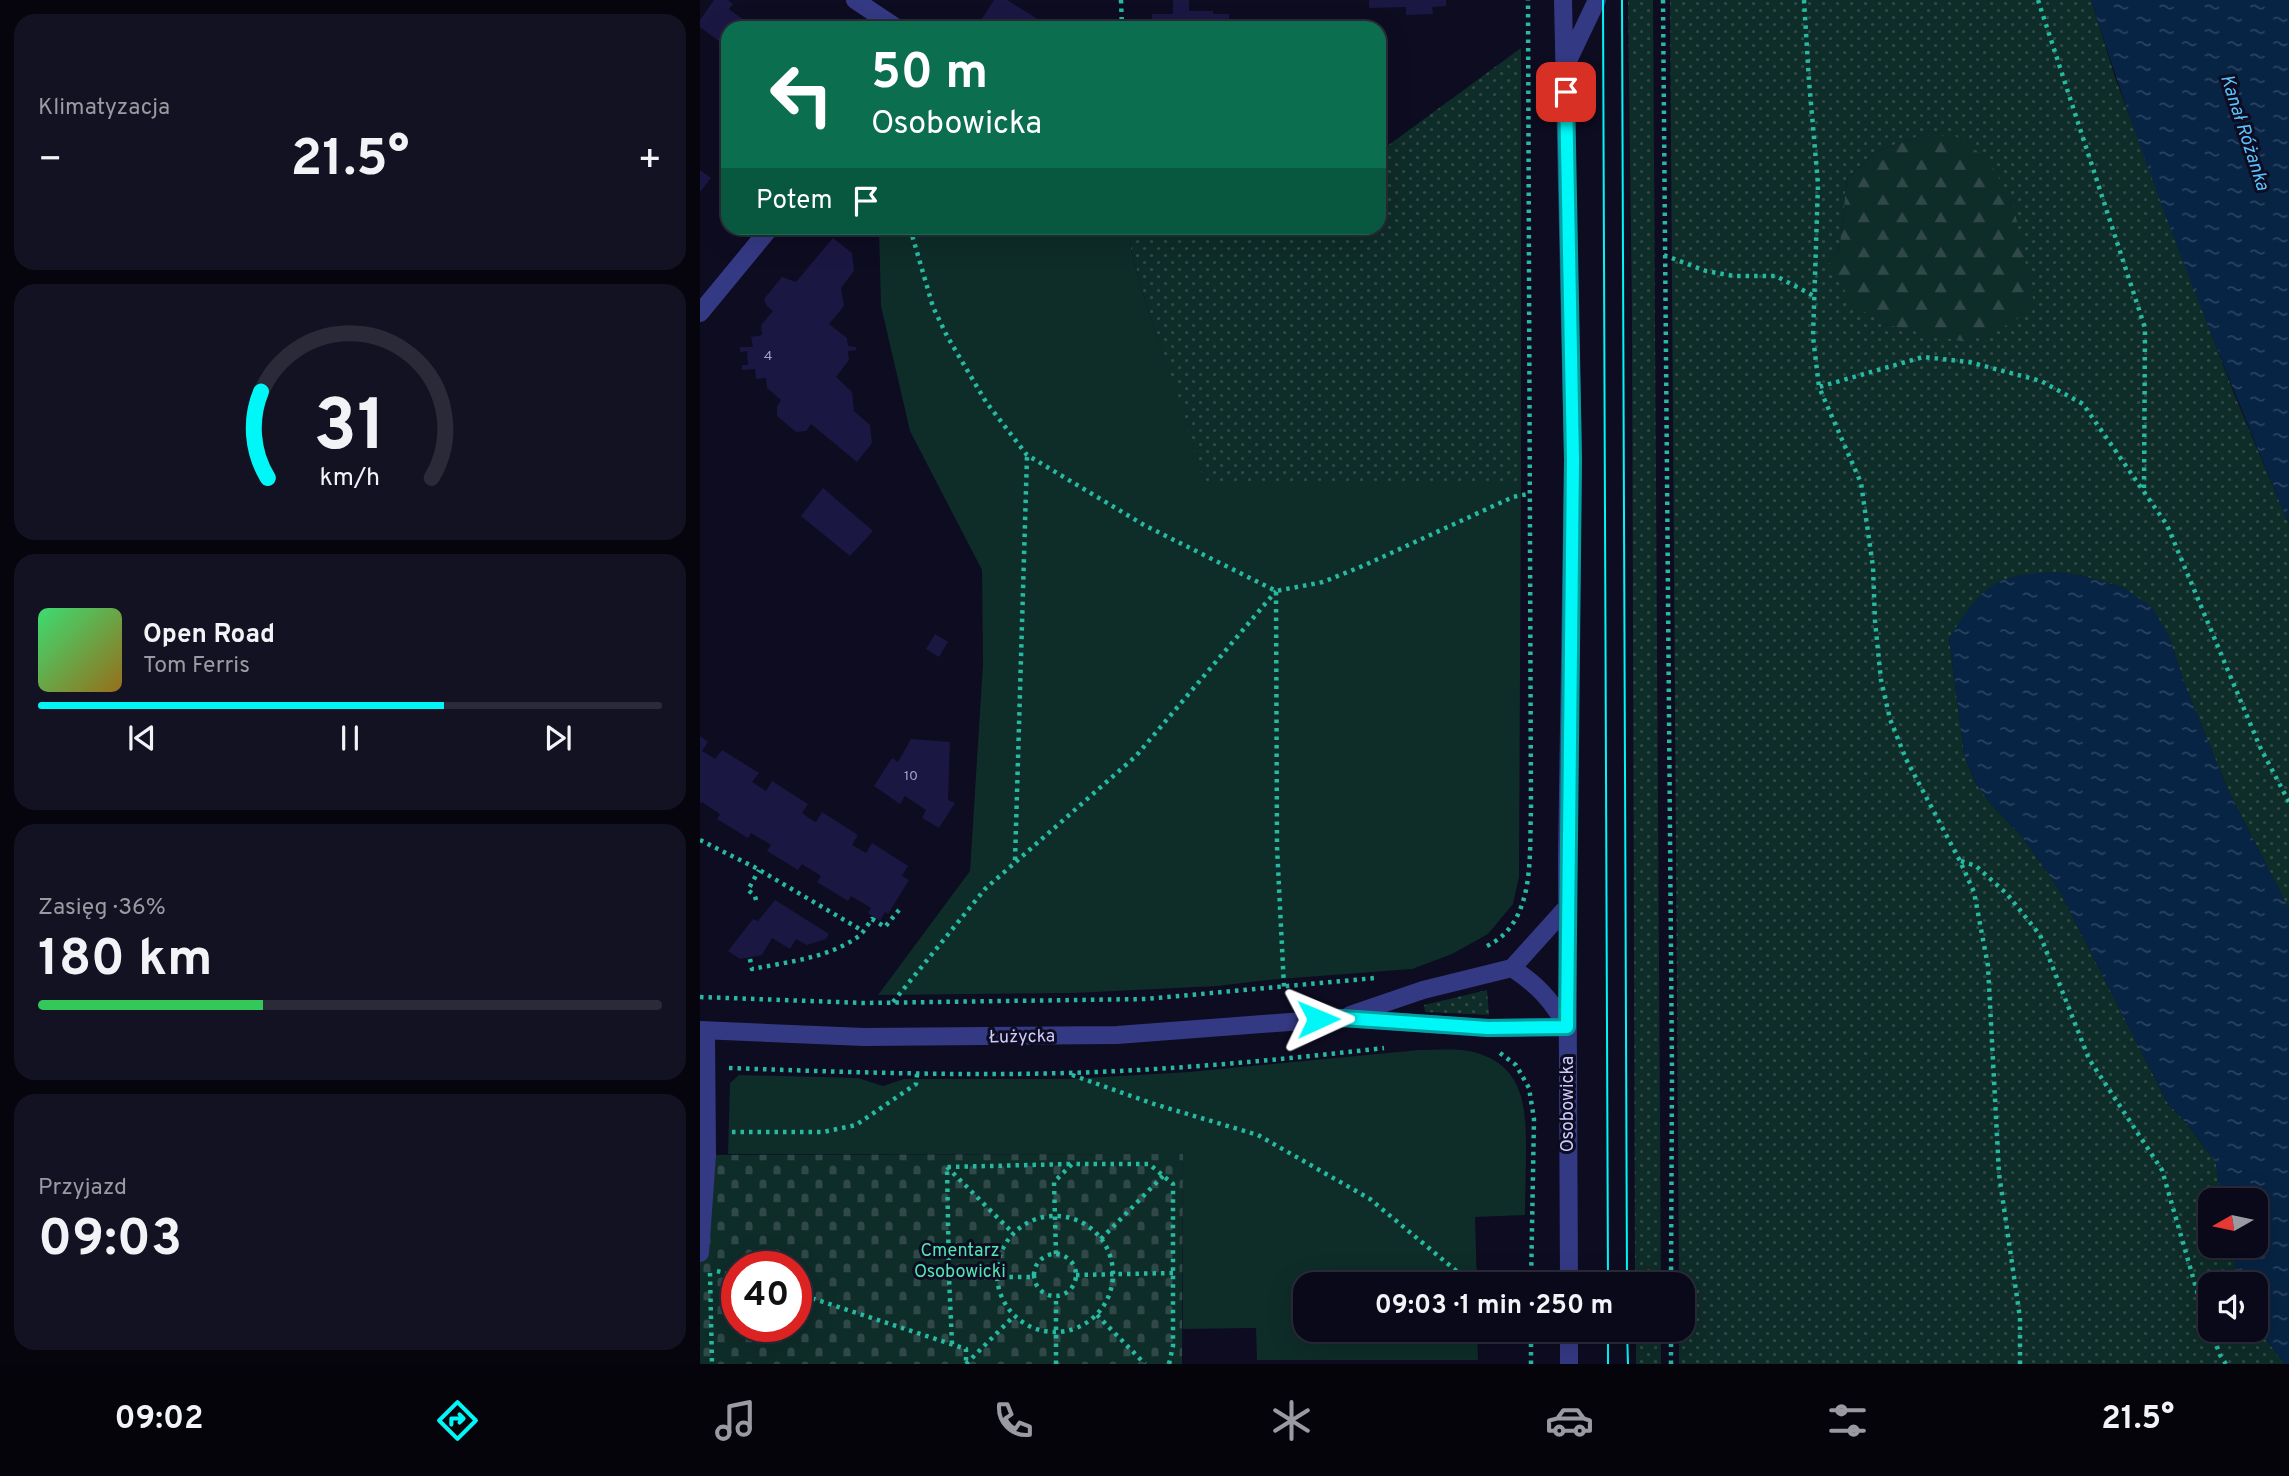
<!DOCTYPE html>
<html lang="pl">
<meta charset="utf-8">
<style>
:root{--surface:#0a0919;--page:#131222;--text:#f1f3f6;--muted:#999aa2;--line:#2a2a38;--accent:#00f7f7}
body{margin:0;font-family:Overpass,sans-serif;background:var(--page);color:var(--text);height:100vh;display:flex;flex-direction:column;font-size:26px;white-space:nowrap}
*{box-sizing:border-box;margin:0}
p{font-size:23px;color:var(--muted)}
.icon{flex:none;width:38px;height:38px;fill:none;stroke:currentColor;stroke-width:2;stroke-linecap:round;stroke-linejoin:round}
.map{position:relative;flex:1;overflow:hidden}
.sheet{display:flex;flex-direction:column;gap:14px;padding:14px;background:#06050e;width:700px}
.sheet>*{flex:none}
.banner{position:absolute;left:21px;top:21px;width:665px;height:214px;border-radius:21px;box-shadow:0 7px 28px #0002,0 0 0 2px var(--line);background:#0b6e4f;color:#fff;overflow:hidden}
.needle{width:46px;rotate:261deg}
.buttons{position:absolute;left:1498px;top:1188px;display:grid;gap:14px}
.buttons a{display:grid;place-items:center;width:70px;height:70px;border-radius:14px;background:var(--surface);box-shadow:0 7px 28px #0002,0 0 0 2px var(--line);font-size:35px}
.speed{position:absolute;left:21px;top:1251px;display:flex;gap:14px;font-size:35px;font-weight:700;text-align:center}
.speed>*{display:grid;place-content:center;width:91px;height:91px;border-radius:50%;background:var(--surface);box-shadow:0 7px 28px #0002,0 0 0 2px var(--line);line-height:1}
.speed .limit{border:10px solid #d22;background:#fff;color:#111}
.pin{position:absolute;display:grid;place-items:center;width:60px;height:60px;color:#fff;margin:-30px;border-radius:14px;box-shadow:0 4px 10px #0006}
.me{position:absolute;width:77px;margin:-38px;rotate:89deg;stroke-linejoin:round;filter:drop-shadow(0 0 5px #0008)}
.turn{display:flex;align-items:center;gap:24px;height:147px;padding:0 35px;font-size:32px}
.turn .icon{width:91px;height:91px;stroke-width:2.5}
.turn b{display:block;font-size:49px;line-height:60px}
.then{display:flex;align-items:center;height:66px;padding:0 35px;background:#0003;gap:14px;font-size:26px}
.big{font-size:52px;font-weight:700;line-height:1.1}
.sheet .tile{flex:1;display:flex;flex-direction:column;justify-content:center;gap:10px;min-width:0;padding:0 24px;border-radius:21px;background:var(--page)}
.sheet .dial{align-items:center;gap:0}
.dial svg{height:182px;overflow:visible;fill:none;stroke:var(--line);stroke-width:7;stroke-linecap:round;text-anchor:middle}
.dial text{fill:var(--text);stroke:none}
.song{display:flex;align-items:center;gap:21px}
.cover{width:84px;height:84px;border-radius:10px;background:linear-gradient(135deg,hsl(140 70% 55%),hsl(40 70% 35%))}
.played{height:7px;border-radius:4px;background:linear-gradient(90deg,var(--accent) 65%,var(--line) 65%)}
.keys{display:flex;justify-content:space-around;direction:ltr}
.heat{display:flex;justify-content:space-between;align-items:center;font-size:38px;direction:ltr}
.charge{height:10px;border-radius:5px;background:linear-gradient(90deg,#34c759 36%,var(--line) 0)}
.trip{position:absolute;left:593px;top:1272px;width:402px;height:70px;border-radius:21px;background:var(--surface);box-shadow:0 7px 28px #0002,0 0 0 2px var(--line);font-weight:700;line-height:70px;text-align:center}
.tabs{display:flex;height:112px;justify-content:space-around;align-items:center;background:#04040a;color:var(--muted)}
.tabs .icon{width:49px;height:49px}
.tabs .on{color:var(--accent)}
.tabs b{font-size:32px;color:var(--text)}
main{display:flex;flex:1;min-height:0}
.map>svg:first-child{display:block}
.grass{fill:url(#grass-dots);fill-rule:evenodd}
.forest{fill:url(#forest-firs)}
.cemetery{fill:url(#cemetery-stones);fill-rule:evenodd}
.park{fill:#0e2c28}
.water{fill:url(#water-ripples)}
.building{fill:#1b1743}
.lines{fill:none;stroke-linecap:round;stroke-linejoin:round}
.path{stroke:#27b9a1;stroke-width:4.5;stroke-dasharray:3.5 5;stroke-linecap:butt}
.minor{stroke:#343983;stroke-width:18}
.tram{stroke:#00f7f7;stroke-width:2}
.route-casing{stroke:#00a1a1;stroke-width:18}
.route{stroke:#00f7f7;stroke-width:12}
.labels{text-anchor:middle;stroke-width:6;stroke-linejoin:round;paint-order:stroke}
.number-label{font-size:14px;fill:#a09fd0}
.street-label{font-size:18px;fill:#cdccff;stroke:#0d0c21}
.park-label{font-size:18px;fill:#51e6b2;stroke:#0d0c21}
.water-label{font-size:19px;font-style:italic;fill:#5ac3ff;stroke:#0d0c21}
</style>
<main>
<section class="sheet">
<div class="tile"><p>Klimatyzacja</p>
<div class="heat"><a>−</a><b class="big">21.5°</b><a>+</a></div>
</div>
<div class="tile dial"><svg viewBox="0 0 100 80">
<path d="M14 69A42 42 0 1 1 86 69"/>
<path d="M14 69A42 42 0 0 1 11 31" stroke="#00f7f7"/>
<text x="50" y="56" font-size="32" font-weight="700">31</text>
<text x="50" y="72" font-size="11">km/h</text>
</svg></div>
<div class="tile">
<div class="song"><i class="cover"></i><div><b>Open Road</b><p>Tom Ferris</p></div></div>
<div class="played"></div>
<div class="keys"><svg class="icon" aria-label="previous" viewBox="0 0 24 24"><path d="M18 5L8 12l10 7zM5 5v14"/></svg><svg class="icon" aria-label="pause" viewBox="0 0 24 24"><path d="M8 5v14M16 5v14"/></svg><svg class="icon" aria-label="next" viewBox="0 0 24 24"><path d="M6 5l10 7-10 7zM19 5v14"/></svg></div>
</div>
<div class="tile"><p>Zasięg · 36%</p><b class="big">180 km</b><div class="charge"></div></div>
<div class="tile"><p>Przyjazd</p><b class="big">09:03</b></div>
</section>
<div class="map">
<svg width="1589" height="1364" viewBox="0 0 1589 1364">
<defs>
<pattern id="grass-dots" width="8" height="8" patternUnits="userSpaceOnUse" patternTransform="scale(1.75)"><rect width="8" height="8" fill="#0e2c28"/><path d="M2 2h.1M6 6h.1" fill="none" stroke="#304948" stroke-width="1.8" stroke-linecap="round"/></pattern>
<pattern id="forest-firs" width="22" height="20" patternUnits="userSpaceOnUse" patternTransform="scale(1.75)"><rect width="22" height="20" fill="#0e2c28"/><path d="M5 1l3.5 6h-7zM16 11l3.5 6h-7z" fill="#304948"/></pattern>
<pattern id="cemetery-stones" width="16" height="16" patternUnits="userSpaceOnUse" patternTransform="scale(1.75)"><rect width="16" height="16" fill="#0e2c28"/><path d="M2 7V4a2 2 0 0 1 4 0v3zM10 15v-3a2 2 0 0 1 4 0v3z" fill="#304948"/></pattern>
<pattern id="water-ripples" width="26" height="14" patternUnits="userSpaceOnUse" patternTransform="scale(1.75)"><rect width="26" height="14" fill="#082444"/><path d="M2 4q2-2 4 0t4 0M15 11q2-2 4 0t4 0" fill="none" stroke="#2b4360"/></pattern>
</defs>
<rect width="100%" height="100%" fill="#0d0c21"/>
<!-- grass -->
<path class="grass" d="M928 0H953L961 1284H935L932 316Z
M970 0H1391L1415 77 1477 243 1535 396 1589 524V909L1529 792 1486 688 1468 634 1422 587 1383 576 1355 572 1249 638 1264 754 1276 784 1291 804 1323 838 1358 888 1468 1104 1488 1125 1516 1163 1521 1200H1510V1246H1531L1540 1284H1510V1330H1556V1327L1585 1364H979V1330H984V1284H979ZM1222 135 1267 342 1185 324 1128 260 1139 252 1147 179 1177 151Z
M821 48V483L504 484 446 303 431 250 429 228H679V152Z
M787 990 789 1015 725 1012 724 1005Z
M936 1330H961V1364H936Z"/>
<!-- forest -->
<path class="forest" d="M1222 135 1255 136 1288 159 1313 203 1334 303 1314 322 1267 342 1234 336 1185 324 1153 305 1128 260 1139 252 1147 179 1177 151Z"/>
<!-- cemetery -->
<path class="cemetery" d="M483 1154 482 1364H0V1155ZM37 1267H96V1326H37Z"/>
<!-- park -->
<path class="park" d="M179 228H429L431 250 446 303 505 483H821L819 877 813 904 788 934 752 954 712 969 568 980 517 986 375 993 178 995 270 871 283 663 282 570 210 431 181 306Z
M719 1050C740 1050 764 1047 783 1055 825 1071 826 1111 826 1150 826 1172 825 1194 825 1215L775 1217 777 1284H606V1330H777L778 1360H557L556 1328 483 1329V1154H28L30 1083 39 1075 158 1078 183 1086 204 1079H369L489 1072Z"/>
<!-- water -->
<path class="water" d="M1391 0H1589V524C1517 352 1447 178 1391 0Z
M1355 572 1383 576 1422 587 1452 607 1468 634 1486 688 1529 792 1589 909V1364H1585L1556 1327V1284H1540L1531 1246H1556V1200H1521L1516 1163 1488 1125 1468 1104 1358 888 1323 838 1291 804 1276 784 1264 754 1249 638C1282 587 1293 574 1355 572Z"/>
<!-- building -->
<path class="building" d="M14 0H28L33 4 29 9 47 22 43 28H28V48L0 27V20Z
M294 0H307L352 28H276Z
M473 0H489V11H513V14H529V28H452V14H473Z
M669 0H746V6L732 7 733 14 706 15V7L669 8Z
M0 170 11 178 0 192Z
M133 238 152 253 154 271 141 288 144 306 129 324 147 338 148 346 156 347V350L148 351 149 360 136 377 152 392 154 411 170 425 172 443 157 462 111 424 106 431 96 432 77 416V406L81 400 67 388 66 378 56 379 55 369 42 370V365H48L47 351 40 352V347H53L51 337 62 335 61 325 73 311 67 306 64 299 82 277 96 282Z
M123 488 173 531 150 556 101 516Z
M235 634 248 642 239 657 226 649Z
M0 736 8 742 2 751 9 755 15 759 22 750 59 773 52 782 66 791 72 781 108 804 102 813 109 818 116 822 122 812 158 835 152 845 166 853 172 843 208 866 202 876 209 880 188 914 185 912 180 921 168 913 171 908 151 896 148 901 117 882 121 876 102 864 98 870 67 851 71 845 51 833 48 838 17 819 20 814 2 802 0 804Z
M211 739 250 742 248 800 255 803 239 828 222 818 226 810 205 796 200 804 174 786 192 758 198 762Z
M75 900 129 934 126 939 107 945 96 939 90 949 72 938 62 955 40 959 28 951 53 919 58 921Z"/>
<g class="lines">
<!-- path -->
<path class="path" d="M421 0 422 28
M963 0 972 1071 971 1284
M1104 0 1109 81 1118 184 1113 337 1119 387
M1338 0 1445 328 1444 489
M679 64 682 41
M210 228 233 307 247 336 286 402 327 455 444 525 576 591 623 582 665 565 813 497 828 494
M964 255 1006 271 1034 276H1076L1114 296
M576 592 577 847 584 987
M0 840 56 868 163 931
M315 860 327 456
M1261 861 1276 866 1307 894 1340 935 1389 1059 1462 1170 1499 1298 1510 1328
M56 900 55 896 48 890 59 870
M787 946C836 922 829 857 831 810L828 0
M50 959 52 969C87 962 129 958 159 936 164 932 168 924 172 919L185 927 199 910
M0 997 164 1003 446 999 675 978
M193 1002 285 889 436 756 576 591
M800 1053 816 1065 829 1088 834 1119 831 1284
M29 1068C142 1072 255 1076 367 1073 474 1070 578 1060 684 1048
M372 1075 454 1104 558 1135 670 1199 772 1284
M32 1132H123L156 1125 216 1084 217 1074
M247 1167 313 1233
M297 1274a58 58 0 1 1 116 0a58 58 0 1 1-116 0Z
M401 1239 463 1176
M334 1275a21 21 0 1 1 42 0a21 21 0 1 1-42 0Z
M356 1254 354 1182 372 1164H449L473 1184V1346L469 1364
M17 1271 37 1276
M10 1273 12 1364
M376 1275 473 1273
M249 1277 247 1167 371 1164
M96 1293 266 1349V1364
M397 1315 445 1364
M1511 1330 1520 1355 1526 1364
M252 1344 249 1277H334
M266 1364 314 1316
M356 1364V1297
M831 1364V1330
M971 1364V1330
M1320 1364V1318L1299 1174 1288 966 1274 892 1260 861 1206 759 1190 719 1181 680 1175 621 1173 567 1161 483 1119 387 1223 357 1269 362 1341 381 1383 404 1467 525 1560 747 1589 802"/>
<!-- minor -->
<path class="minor" d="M155 0 197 28
M863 0 873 460 867 859 869 1284
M867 63 897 0
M0 313 70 228
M812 968C836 984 851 999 865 1024
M650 1015 723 990 812 968 867 907
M0 1030 164 1037 417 1035 643 1018 788 1028 867 1027
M0 1253 7 1155 6 1031
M869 1330V1364"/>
<!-- tram -->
<path class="tram" d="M903 0 908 1284
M922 0 927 1284
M908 1330V1364
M927 1330 928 1364"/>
</g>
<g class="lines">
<defs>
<path id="route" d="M618 1019 643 1018 788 1028 867 1027 873 460 866 92"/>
</defs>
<!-- route casing -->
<use href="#route" class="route-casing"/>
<!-- route -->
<use href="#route" class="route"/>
</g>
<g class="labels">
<!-- number labels -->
<g class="number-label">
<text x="68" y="360">4</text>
<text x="211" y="780">10</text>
</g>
<!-- street labels -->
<g class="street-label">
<text transform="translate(322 1036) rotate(-1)" y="6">Łużycka</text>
<text transform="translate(867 1104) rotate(-90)" y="6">Osobowicka</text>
</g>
<!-- park labels -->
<g class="park-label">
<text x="260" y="1256">Cmentarz<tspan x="260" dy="21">Osobowicki</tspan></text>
</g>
<!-- water labels -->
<g class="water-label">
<text transform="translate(1546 132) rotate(72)" y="7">Kanał Różanka</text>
</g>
</g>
</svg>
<div class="buttons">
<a><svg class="needle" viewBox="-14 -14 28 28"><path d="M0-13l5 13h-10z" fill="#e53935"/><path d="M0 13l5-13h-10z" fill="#999aa2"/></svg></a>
<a><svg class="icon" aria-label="sound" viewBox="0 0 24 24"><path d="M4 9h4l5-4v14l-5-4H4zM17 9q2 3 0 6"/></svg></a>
</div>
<div class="speed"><div class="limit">40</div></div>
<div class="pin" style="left:866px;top:92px;background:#d93025"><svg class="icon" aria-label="arrive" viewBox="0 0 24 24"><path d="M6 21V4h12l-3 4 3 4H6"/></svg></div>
<svg class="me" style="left:618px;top:1019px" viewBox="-20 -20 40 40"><path d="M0-17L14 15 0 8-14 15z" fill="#00f7f7" stroke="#fff" stroke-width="4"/></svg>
<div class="trip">09:03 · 1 min · 250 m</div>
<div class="banner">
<div class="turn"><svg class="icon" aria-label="left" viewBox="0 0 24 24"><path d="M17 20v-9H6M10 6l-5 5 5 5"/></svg><div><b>50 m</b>Osobowicka</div></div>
<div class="then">Potem<svg class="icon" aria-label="arrive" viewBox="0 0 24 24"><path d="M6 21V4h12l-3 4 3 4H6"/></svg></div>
</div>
</div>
</main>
<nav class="tabs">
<b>09:02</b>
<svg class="icon on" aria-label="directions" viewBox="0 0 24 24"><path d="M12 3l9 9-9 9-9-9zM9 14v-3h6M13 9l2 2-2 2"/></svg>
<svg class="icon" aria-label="music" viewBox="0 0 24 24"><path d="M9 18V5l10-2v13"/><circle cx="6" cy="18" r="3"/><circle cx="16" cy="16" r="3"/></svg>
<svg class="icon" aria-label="phone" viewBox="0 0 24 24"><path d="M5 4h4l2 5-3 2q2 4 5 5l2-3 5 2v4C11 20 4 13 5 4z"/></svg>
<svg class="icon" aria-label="climate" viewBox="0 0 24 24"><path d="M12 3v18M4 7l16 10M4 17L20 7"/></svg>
<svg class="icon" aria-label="car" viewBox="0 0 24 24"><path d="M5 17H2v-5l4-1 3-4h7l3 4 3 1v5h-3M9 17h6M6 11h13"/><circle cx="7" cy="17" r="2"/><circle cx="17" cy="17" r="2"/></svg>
<svg class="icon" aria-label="filters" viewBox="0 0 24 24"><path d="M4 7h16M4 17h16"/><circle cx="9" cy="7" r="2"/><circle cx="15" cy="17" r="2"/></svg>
<b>21.5°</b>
</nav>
